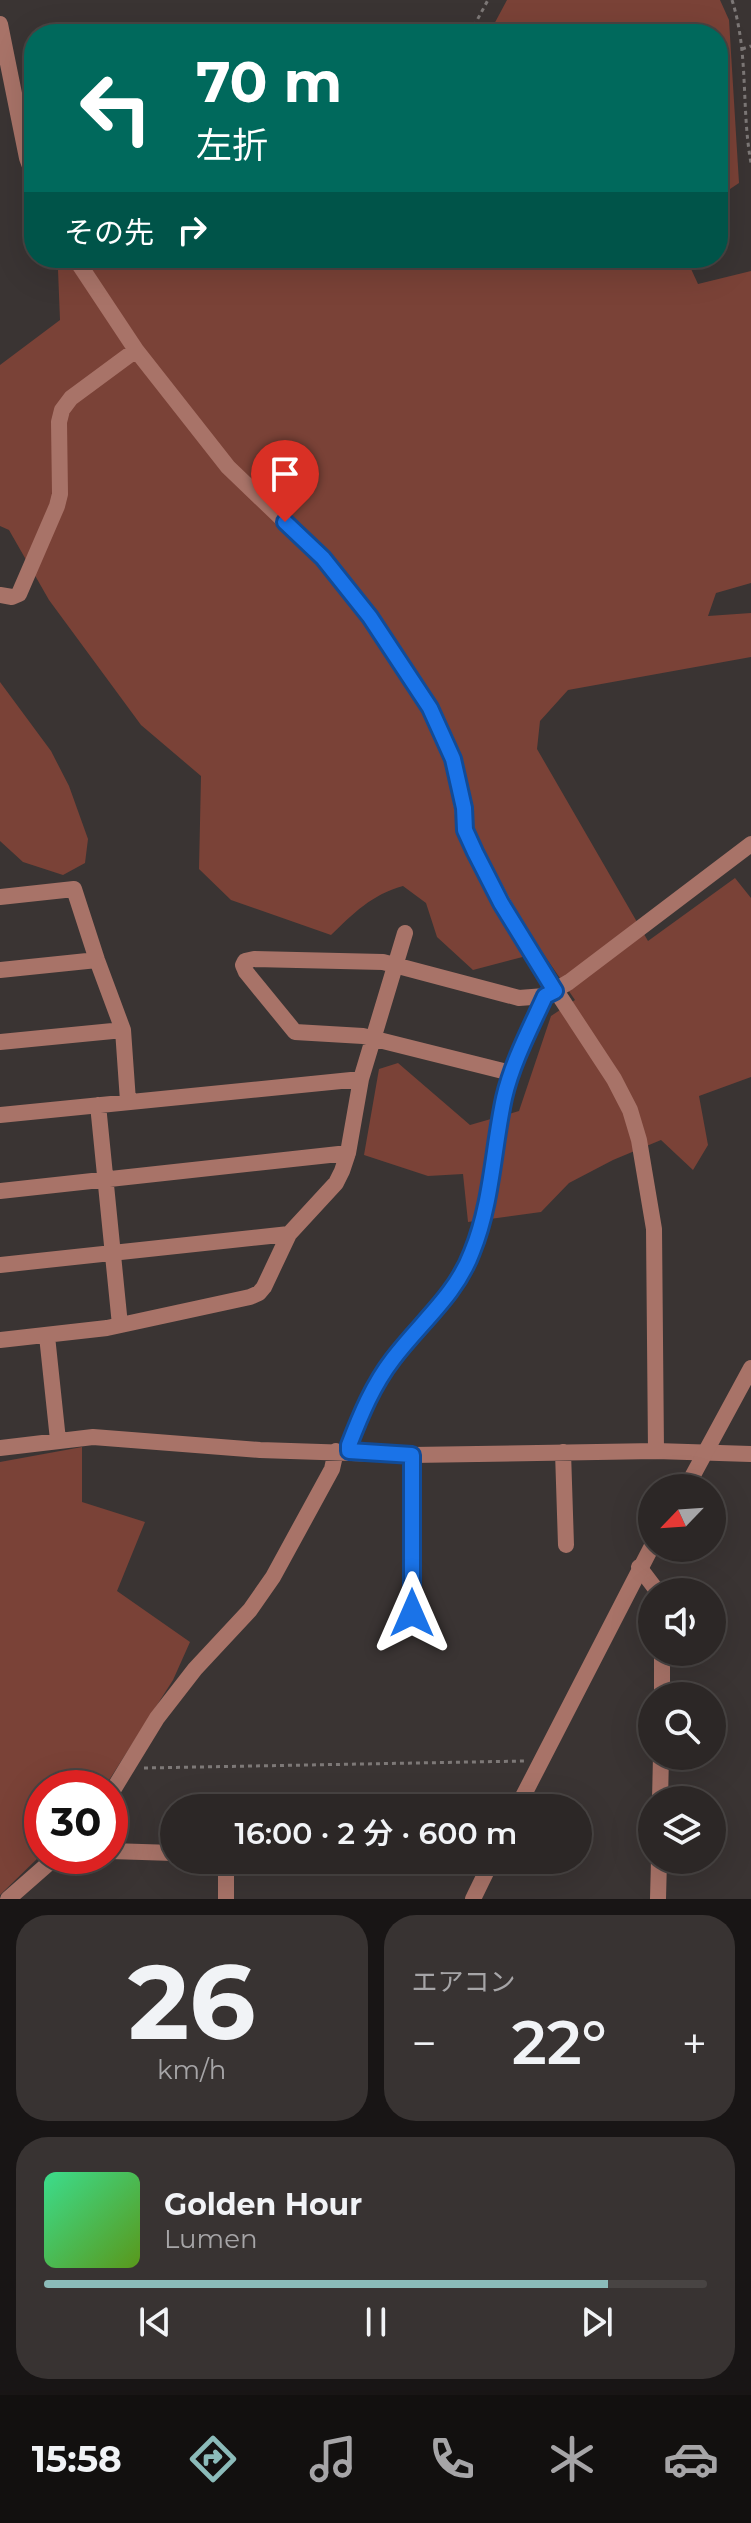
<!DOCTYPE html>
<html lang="ja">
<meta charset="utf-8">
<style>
:root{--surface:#2c2726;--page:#383332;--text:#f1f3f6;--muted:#a6a5a7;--line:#484443;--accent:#8bbbb9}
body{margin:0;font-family:Montserrat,"Noto Sans JP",sans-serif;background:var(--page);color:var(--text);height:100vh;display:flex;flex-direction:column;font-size:30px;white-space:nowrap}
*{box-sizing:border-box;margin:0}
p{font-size:26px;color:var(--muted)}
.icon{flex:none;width:44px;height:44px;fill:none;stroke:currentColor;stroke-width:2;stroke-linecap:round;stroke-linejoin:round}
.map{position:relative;height:1899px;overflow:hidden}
.drawer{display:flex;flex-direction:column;gap:16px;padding:16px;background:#181515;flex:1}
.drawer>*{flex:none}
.banner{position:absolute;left:24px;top:24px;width:704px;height:244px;border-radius:32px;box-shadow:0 8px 32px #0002,0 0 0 2px var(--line);background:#00695c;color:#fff;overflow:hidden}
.needle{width:52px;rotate:245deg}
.tools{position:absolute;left:638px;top:1474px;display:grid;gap:16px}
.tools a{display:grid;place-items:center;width:88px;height:88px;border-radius:50%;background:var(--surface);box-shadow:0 8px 32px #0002,0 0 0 2px var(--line);font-size:40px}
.speed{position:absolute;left:24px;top:1770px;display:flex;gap:16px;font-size:40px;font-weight:700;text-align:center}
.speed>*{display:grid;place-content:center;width:104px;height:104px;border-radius:50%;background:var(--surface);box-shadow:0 8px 32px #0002,0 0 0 2px var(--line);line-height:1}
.speed .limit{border:12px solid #d22;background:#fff;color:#111}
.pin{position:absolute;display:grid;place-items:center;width:68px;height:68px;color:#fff;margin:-82px -34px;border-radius:50% 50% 50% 0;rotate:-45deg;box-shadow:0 0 8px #0007}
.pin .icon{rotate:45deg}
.me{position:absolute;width:88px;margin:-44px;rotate:0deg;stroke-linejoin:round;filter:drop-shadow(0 0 6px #0008)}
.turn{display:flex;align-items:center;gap:28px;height:168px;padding:0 40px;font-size:36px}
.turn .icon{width:104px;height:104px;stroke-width:2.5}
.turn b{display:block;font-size:56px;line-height:68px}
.then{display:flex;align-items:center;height:76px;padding:0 40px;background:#0003;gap:16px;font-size:30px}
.big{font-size:60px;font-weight:600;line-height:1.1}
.drawer .card{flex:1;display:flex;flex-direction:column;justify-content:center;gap:12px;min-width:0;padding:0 28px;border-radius:32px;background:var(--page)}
.drawer .dial{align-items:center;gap:0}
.dial b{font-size:104px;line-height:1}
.song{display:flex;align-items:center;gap:24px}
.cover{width:96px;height:96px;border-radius:12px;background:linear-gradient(135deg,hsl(150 70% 55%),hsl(90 70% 35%))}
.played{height:8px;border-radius:4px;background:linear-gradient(90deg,var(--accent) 85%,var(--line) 85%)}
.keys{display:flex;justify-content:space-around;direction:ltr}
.heat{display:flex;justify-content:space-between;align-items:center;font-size:44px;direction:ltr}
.drawer .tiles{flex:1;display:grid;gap:16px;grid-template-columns:1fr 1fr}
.card:last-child{grid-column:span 2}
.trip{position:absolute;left:160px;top:1794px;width:432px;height:80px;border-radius:40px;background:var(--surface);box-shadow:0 8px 32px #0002,0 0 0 2px var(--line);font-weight:600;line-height:80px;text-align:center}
.menu{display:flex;height:128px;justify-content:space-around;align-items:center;background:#12100f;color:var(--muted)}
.menu .icon{width:56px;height:56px}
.menu .current{color:var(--accent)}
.menu b{font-size:36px;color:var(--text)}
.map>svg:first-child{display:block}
.green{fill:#7a4237}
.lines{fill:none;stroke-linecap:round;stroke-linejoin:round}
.path{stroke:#7d7877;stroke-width:3;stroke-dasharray:4 4;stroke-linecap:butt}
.minor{stroke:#a87368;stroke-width:16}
.tertiary{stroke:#a87368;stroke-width:16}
.route-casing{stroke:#114b97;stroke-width:20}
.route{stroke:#1a73e8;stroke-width:14}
</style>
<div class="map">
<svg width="751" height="1899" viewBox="0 0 751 1899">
<rect width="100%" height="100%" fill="#3a3433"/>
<!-- green -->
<path class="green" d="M507 0H720L729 20 739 183 718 197V34H492V28Z
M84 258H686L698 284 751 271V583L716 593 708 616 751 613V657L568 690 540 721 537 749 648 941 735 878 751 898V1077L699 1096 708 1145 693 1170 661 1140 613 1160 569 1183 541 1212 468 1222 463 1174 428 1176 364 1155 379 1069 398 1063 470 1125 519 1111 551 1016 575 1000 542 952 473 970 437 937 426 903 403 886C371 895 354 913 331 935L231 900 199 869 201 776 141 725 49 600 9 530 0 526V365L60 320 58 270Z
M0 682 51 751 69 786 88 839 85 863 63 875 23 862 0 841Z
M82 1447V1502L145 1522 117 1591 190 1642 173 1680 104 1788H42V1854L0 1895V1462Z"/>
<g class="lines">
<!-- path -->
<path class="path" d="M732 0C749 53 741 109 751 163
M473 34 475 24 488 0
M742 49 751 46
M144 1768 525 1761"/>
<!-- minor -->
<path class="minor" d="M0 24 27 158 34 177
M75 258 136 350 228 467 323 558 370 617 412 679 430 708 453 759 459 784 465 830 475 852 528 948 614 1079 630 1110 639 1140 654 1229 656 1451
M0 595 12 597 19 594 57 506 60 494 59 422 62 410 71 398 136 350
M0 897 74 889 97 960 123 1030 128 1101
M0 970 97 960
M0 1042 123 1030
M511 1073 363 1036 295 1032 246 972 243 965 245 961 254 959 383 962 519 998 545 996 569 982 751 844
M98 1105 120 1325
M0 1115 361 1079
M0 1191 348 1153
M0 1265 289 1234
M47 1336 58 1440
M0 1340 107 1328 250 1297 259 1293 264 1287 289 1234 336 1183 342 1171 348 1153 361 1079 405 933
M0 1448 93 1437 260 1450 412 1455 656 1451 751 1454
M349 1451V1445C361 1414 373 1385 393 1359 420 1323 456 1295 472 1252 491 1203 493 1148 504 1098 512 1063 530 1029 545 996
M563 1452 566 1545
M412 1455V1613
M639 1567 658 1592
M662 1696V1652
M110 1795 157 1718 195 1669 250 1610 273 1577 332 1469 336 1451
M660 1800 661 1756
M110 1851 174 1853
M8 1899 57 1856
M226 1899V1860
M658 1899 659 1860"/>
<!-- tertiary -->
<path class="tertiary" d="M686 1488 751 1368
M517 1808 652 1546
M473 1899 492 1860"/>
</g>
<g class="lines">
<defs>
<path id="route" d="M285 522 323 558 370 617 430 708 453 759 464 808 465 830 475 852 501 903 555 991 545 996C530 1029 512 1063 504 1098 493 1149 492 1203 472 1252 456 1295 420 1323 393 1359 373 1385 361 1414 349 1445V1451L412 1455V1613"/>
</defs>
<!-- route casing -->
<use href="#route" class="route-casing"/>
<!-- route -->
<use href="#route" class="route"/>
</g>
</svg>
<div class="tools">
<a><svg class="needle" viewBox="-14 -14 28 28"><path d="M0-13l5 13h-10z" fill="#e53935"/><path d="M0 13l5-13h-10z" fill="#a6a5a7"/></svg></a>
<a><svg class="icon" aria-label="sound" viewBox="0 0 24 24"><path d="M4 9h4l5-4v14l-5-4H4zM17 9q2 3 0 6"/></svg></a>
<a><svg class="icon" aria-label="search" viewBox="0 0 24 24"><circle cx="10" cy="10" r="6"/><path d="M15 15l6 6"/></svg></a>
<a><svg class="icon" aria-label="layers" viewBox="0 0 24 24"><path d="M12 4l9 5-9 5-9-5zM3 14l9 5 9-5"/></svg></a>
</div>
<div class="speed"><div class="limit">30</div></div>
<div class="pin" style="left:285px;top:522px;background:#d93025"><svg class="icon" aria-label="arrive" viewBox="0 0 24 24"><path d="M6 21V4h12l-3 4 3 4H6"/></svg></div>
<svg class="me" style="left:412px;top:1613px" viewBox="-20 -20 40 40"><path d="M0-17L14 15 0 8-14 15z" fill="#1a73e8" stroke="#fff" stroke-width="4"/></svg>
<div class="trip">16:00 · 2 分 · 600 m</div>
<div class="banner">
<div class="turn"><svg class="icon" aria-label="left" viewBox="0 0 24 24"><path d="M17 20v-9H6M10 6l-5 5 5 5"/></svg><div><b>70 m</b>左折</div></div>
<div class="then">その先<svg class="icon" aria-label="right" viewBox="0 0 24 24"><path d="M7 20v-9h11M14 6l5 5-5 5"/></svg></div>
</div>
</div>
<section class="drawer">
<div class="tiles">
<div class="card dial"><b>26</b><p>km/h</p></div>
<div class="card"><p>エアコン</p>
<div class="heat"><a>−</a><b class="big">22°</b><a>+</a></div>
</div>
<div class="card">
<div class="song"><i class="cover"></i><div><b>Golden Hour</b><p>Lumen</p></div></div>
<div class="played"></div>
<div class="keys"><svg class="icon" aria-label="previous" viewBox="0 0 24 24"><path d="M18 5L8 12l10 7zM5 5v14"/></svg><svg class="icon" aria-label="pause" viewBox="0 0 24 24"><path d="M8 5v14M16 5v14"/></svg><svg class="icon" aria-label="next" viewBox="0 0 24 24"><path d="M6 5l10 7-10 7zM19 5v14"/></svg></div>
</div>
</div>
</section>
<nav class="menu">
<b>15:58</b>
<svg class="icon current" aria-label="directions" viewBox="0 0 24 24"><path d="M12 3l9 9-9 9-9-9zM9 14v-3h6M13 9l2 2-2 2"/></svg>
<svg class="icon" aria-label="music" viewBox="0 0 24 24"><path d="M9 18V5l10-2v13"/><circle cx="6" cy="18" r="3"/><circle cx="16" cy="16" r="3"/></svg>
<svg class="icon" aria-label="phone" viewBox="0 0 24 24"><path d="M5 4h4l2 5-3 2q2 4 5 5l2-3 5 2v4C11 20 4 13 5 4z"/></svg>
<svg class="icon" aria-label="climate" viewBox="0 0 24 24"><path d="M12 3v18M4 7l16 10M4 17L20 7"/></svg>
<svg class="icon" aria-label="car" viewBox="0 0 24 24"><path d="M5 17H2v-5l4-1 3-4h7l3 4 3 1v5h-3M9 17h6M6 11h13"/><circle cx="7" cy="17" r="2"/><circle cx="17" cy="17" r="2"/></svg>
</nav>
